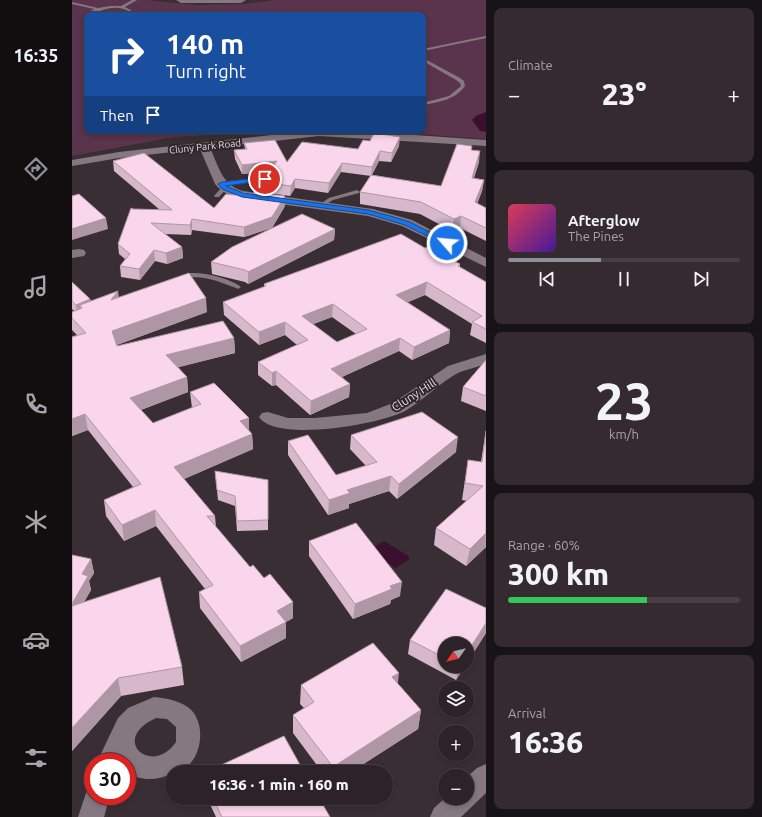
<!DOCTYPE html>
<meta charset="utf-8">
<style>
:root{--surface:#2c2228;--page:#342a30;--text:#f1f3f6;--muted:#a6a4a8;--line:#483f45;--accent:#8c9099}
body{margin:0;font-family:Ubuntu,sans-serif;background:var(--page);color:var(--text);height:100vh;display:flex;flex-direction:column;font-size:15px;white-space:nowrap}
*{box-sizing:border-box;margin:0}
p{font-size:13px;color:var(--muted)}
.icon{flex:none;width:22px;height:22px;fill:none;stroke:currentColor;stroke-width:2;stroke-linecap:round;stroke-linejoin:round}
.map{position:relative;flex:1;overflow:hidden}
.sheet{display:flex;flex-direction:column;gap:8px;padding:8px;background:#181316;width:276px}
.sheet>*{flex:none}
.banner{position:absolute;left:12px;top:12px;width:342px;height:122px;border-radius:8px;box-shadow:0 2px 6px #0003,0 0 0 1px var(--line);background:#1a4fa0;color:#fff;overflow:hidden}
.needle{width:26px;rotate:236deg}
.tools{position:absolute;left:366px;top:637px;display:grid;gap:8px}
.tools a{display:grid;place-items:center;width:36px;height:36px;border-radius:50%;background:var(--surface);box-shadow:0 2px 6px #0003,0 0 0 1px var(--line);font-size:20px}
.speed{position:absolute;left:12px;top:753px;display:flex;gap:8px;font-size:20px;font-weight:700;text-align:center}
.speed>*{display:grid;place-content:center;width:52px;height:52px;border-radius:50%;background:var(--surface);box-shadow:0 2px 6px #0003,0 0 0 1px var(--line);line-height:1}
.speed .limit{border:6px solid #d22;background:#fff;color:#111}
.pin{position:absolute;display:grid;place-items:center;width:34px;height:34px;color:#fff;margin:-17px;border:2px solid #fff;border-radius:50%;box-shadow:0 1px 4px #0007}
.me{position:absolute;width:44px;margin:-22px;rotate:297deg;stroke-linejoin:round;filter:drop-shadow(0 0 3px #0008)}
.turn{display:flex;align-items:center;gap:14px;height:84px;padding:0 16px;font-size:18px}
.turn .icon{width:52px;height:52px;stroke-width:2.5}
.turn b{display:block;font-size:28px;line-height:34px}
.then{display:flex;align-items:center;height:38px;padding:0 16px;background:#0003;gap:8px;font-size:15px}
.big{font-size:30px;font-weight:800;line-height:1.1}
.sheet .card{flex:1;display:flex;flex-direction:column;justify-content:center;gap:6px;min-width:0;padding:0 14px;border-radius:8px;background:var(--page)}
.sheet .dial{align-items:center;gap:0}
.dial b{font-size:52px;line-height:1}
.song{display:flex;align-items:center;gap:12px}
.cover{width:48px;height:48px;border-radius:6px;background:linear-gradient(135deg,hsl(350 70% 55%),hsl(260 70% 35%))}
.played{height:4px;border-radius:2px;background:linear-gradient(90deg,var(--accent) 40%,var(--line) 40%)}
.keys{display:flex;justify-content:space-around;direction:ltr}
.heat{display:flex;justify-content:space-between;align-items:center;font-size:22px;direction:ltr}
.charge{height:6px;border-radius:3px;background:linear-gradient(90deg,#34c759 60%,var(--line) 0)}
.trip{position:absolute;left:93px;top:765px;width:228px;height:40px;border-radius:20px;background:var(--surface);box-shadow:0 2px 6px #0003,0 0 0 1px var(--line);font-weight:800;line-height:40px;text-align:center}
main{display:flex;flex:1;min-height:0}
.tabs{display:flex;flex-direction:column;width:72px;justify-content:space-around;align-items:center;background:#120e10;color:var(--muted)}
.tabs .icon{width:28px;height:28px}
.tabs .on{color:var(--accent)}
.tabs b{font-size:18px;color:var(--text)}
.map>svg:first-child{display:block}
.green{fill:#5a334c}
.water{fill:#3b102e}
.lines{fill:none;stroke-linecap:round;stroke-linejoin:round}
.service{fill:#857880;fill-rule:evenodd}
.minor{fill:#857880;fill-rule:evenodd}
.tertiary{fill:#857880;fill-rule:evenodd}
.wall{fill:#d6b8ca;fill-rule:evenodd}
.shaded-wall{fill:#ae96a4}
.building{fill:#f9d6eb;stroke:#ae96a4;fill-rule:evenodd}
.route{fill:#1a73e8;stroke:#114b97}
.labels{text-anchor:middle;stroke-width:4;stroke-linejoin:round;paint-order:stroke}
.far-street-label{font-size:10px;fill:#e2dade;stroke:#2f252b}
.street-label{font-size:12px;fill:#e2dade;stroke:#2f252b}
</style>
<main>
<nav class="tabs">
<b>16:35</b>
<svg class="icon on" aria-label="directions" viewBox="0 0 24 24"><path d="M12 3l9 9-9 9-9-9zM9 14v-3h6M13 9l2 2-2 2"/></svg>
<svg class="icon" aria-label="music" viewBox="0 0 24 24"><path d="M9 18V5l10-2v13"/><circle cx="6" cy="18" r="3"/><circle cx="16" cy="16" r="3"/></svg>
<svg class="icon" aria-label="phone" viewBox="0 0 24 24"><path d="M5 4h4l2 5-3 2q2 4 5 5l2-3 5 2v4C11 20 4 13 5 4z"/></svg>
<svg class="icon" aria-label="climate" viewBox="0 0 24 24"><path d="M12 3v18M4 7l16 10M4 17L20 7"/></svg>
<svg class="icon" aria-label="car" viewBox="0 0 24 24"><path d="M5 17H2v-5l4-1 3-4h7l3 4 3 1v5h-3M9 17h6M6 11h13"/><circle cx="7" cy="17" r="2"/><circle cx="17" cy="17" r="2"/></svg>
<svg class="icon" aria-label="filters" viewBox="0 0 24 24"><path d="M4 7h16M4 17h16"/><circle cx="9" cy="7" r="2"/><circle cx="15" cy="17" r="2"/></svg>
</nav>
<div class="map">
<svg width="414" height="817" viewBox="0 0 414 817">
<rect width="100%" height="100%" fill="#3a2e35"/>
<!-- green -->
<path class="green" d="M0 0H74L125 5 173 4 202 0H414V139L305 131H351V15H15V131H220L102 137 0 156Z"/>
<!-- water -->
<path class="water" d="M414 112V132L408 131 400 120 404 116Z
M312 541 335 555 337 557V560L323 568 302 554 300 548Z"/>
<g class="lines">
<!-- service -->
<path class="service" d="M60 0H65L53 7 62 12V15H58L59 13C45 2 28 11 15 16V14L22 9 0 4V2L26 8 38 6H49Z
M414 36V38L351 51V49Z
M351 58 388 78 392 81 393 86C383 100 367 102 351 105V103L377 96 389 86 388 83 384 80 351 61Z
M193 177 195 178V180L149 186 146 184 149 182Z
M150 187 155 188 147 197H143L142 196Z
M285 190 288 192 287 193 261 200 250 207H246L245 206 257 198Z
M117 273C132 272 158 278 169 287L166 289 164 288C144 281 131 274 109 279L106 277 107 276Z"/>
<!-- minor -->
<path class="minor" d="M235 131H285L414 140V146L247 136 138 148C147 167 150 185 171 191L301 209 340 220 414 258V267L330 226 296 216 170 199C159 196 150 193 143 184L128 149 47 158 0 166V160L47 152Z
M7 249 12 250 14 253 12 256 0 258V250Z
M414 354V364C406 367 396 369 388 372 368 382 352 400 333 411 309 424 204 443 187 417L190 413 196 412 216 418H243L295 413 321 403 376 366Z
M82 697C94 698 108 701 117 708 138 725 128 772 100 772V774C84 780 70 782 55 772V762H25L46 718 56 708ZM84 718 95 719 104 727V742C81 777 36 740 84 718Z
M414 764V793L389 817H358L362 808 373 798H395V777L405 768Z
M21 785V796H38L32 817H6L16 787Z"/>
<!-- tertiary -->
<path class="tertiary" d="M104 0H174L169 3H109Z"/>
</g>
<!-- wall -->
<path class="wall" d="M172 143 215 162 286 149 327 146 319 162 307 161 300 175 369 186 400 146V150L407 162 402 178 412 180 410 191 405 204 414 208V241L388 228 380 231 348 214 288 204V192L299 176 269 172 256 193 223 188 218 196 190 192 189 182 197 172 170 174 163 159 162 150 173 149Z
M41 161 142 208 164 195 181 194 213 196V206L200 228 263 229 262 240 176 284 173 282 140 274 139 262 200 228 172 237 120 230 119 235 93 234 110 247 111 258 95 264 83 261 68 280 49 277 48 266 53 259 47 254 46 244 61 209 88 210 42 171Z
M353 248 388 264V267L414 282V343L398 335 400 324 353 295 335 302 378 330 377 343 340 360 327 351 270 377 278 384 277 397 238 415 204 385 200 386 186 375V362L225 345 213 335 187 345 152 315 151 302 192 287V284ZM260 317 284 334 265 342 241 324Z
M0 282 18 299 19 301 46 297 135 312 45 345V346L162 338 163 353 106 367 115 377 116 392 69 410 81 423 120 408 118 392 177 418V430L180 434 181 449 112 479 143 516 144 527 221 618 214 622V638L169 662 128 608 127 592 133 589 84 526 52 541 34 516 32 500 61 487 16 430 0 436V337L5 335 0 330V312L2 311 0 309Z
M414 360V411L389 401 391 387Z
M414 430V547L394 566 362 545 364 528 395 501 390 500 396 460 409 462Z
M279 435 384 452 325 499 317 491 277 504V508L256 515 216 455V441L264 475 294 466 278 449Z
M143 471 196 480V530L165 531 163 506 146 500Z
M237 541 328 596 319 600 318 604 281 619 237 556Z
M0 555 19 559 22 573 17 581 19 590 12 602 110 667 112 685 49 696 0 751Z
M414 608V633L395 663 373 644V666H393L384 680 336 654 338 640Z
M326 684 349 710 346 729 279 772H250L221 733V715L232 708 228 704 229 685Z
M135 798H247L258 817H144Z"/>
<!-- shaded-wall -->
<path class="shaded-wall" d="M328 137 327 146 319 162 320 153Z
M308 151 307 161 299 176 300 167Z
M408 151 407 162 398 189 400 178Z
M205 161V171L170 174V165Z
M270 163 269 172 256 193 257 183Z
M223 179V188L218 196 219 186Z
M412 180 410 191 401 214 403 202Z
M213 196V206L200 228 172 237V227Z
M389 216 388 228 380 231 382 219Z
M34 218 36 229 0 240V229Z
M120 219V230L119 235 118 225Z
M263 229 262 240 176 284V272Z
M110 247 111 258 95 264 94 253Z
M82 250 83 261 68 280 67 269Z
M355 282 353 295 323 308 324 295Z
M46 291 48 305 39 300Z
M134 298 135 312 42 346 40 331Z
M18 299 20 309 8 305 9 313 5 314 4 305Z
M261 304 260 317 229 329 230 316Z
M213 322V335L187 345V332Z
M378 330 377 343 340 360 342 347Z
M162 338 163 353 96 370 94 355Z
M328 338 327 351 259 382V369Z
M204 371V385L200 386V373Z
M115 377 116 392 60 413 58 398Z
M278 384 277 397 238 415 239 401Z
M13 414 16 430 0 436V419Z
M177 418V433L168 421Z
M180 434 181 449 103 483 102 467Z
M386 437 384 452 325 499 327 484Z
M319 476 317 491 277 504V508L256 515 257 500 275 490Z
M83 510 84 526 52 541 50 525Z
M414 533V547L394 566 398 549Z
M19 559 22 573 17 581 19 590 2 620 0 609V604L10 574Z
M330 582 328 596 319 600 318 604 281 619 283 604 318 586Z
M221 602V618L214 622V638L169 662 168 646 205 611Z
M414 623V633L395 663V653Z
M387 666H393L384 680Z
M327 673 325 691 320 677Z
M46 678 49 696 0 751V728Z
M349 710 346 729 279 772H261V767Z"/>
<!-- building -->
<path class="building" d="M302 133 328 137 320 153 308 151 300 167 270 163 257 183 223 179 219 186 189 182 205 161 170 165 162 150 175 149 172 143 203 140 215 162 230 142 286 149 291 140 298 141Z
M385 144 400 146 399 150 408 151 400 178 412 180 403 202 414 208V228L389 216 382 219 349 202 288 192 299 175 369 186Z
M72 153 142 208 154 194 164 195 166 192 181 194 182 192 213 196 200 217 172 227 120 219 118 225 79 223 110 247 94 253 82 250 67 269 48 266 58 254 46 244 59 208 61 209 100 210 41 161Z
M7 194 34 218 0 229V196Z
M230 214 263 229 176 272 173 270 139 262 160 247Z
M329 234 353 248 357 246 388 264 386 266 414 282V329L400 322 410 316 355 282 324 295 378 330 342 347 328 338 259 369 278 384 239 401 204 371 200 373 186 362 236 340 213 322 187 332 151 302 194 286 192 284ZM261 304 295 329 265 342 230 316Z
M117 273 134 298 40 331 45 346 151 321 162 338 94 355 115 377 58 398 81 423 129 404 118 392 142 383 177 418 168 421 180 434 102 467 143 516H135L178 567 181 565 192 578 198 574 221 602 205 611 214 622 168 646 127 592 141 585 83 510 50 525 32 500 69 484 13 414 0 419V337L14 333 0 318V312L10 308 8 305 46 291 39 300Z
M0 282 18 299 4 305 0 301Z
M414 360V396L391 387Z
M350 412 386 437 327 484 319 476 275 490 278 493 257 500 216 441 236 435 264 475 305 462 279 435Z
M414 431V533L398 549 364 528 411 486 393 483 396 460 410 462Z
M143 471 196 480V520L165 521 163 496 145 490Z
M284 523 330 582 318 586 320 589 283 604 237 541Z
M0 555 19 559 10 574 16 576 0 604Z
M88 577 110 667 46 678 0 728V606Z
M374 589 414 608V623L395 653V644H373V658L338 640Z
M301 643 327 673 320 677 349 710 261 767 221 715 242 702 229 685Z
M212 736 232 772H134Z
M141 798H247L258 817H150Z"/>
<!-- route -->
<path class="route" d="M193 177 196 179 195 180 154 186 171 193 296 210 318 216 338 222 379 243 375 246 333 225 296 214 170 197 150 189 146 184 150 182Z"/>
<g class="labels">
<!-- far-street labels -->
<g class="far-street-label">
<text transform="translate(133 146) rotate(-6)" y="4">Cluny Park Road</text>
</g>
<!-- street labels -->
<g class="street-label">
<text transform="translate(342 395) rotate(-33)" y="4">Cluny Hill</text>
</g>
</g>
</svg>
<div class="tools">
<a><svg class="needle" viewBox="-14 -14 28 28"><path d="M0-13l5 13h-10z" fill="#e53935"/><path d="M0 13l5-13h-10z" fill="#a6a4a8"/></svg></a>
<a><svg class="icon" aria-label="layers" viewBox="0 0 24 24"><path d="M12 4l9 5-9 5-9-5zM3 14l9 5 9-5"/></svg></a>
<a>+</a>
<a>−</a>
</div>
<div class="speed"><div class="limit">30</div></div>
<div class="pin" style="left:193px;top:179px;background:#d93025"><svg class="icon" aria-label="arrive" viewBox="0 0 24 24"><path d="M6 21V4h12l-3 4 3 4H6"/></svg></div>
<svg class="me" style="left:375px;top:243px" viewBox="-20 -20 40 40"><circle r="17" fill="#1a73e8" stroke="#fff" stroke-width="3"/><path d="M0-11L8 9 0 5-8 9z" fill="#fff"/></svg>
<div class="trip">16:36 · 1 min · 160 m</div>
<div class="banner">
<div class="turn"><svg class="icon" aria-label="right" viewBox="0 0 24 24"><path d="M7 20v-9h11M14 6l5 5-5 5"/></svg><div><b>140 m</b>Turn right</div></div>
<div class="then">Then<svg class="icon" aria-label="arrive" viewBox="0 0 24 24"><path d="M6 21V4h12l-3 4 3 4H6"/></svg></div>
</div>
</div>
<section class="sheet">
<div class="card"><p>Climate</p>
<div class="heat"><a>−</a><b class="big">23°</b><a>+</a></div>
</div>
<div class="card">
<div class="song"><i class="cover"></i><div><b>Afterglow</b><p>The Pines</p></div></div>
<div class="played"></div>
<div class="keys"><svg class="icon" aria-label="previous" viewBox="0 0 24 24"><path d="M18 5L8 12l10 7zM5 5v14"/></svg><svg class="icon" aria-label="pause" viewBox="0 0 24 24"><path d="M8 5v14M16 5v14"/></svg><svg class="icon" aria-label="next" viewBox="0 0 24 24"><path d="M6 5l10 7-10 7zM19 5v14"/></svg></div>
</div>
<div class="card dial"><b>23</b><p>km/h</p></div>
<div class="card"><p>Range · 60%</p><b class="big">300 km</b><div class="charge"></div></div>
<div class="card"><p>Arrival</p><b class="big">16:36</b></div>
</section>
</main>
